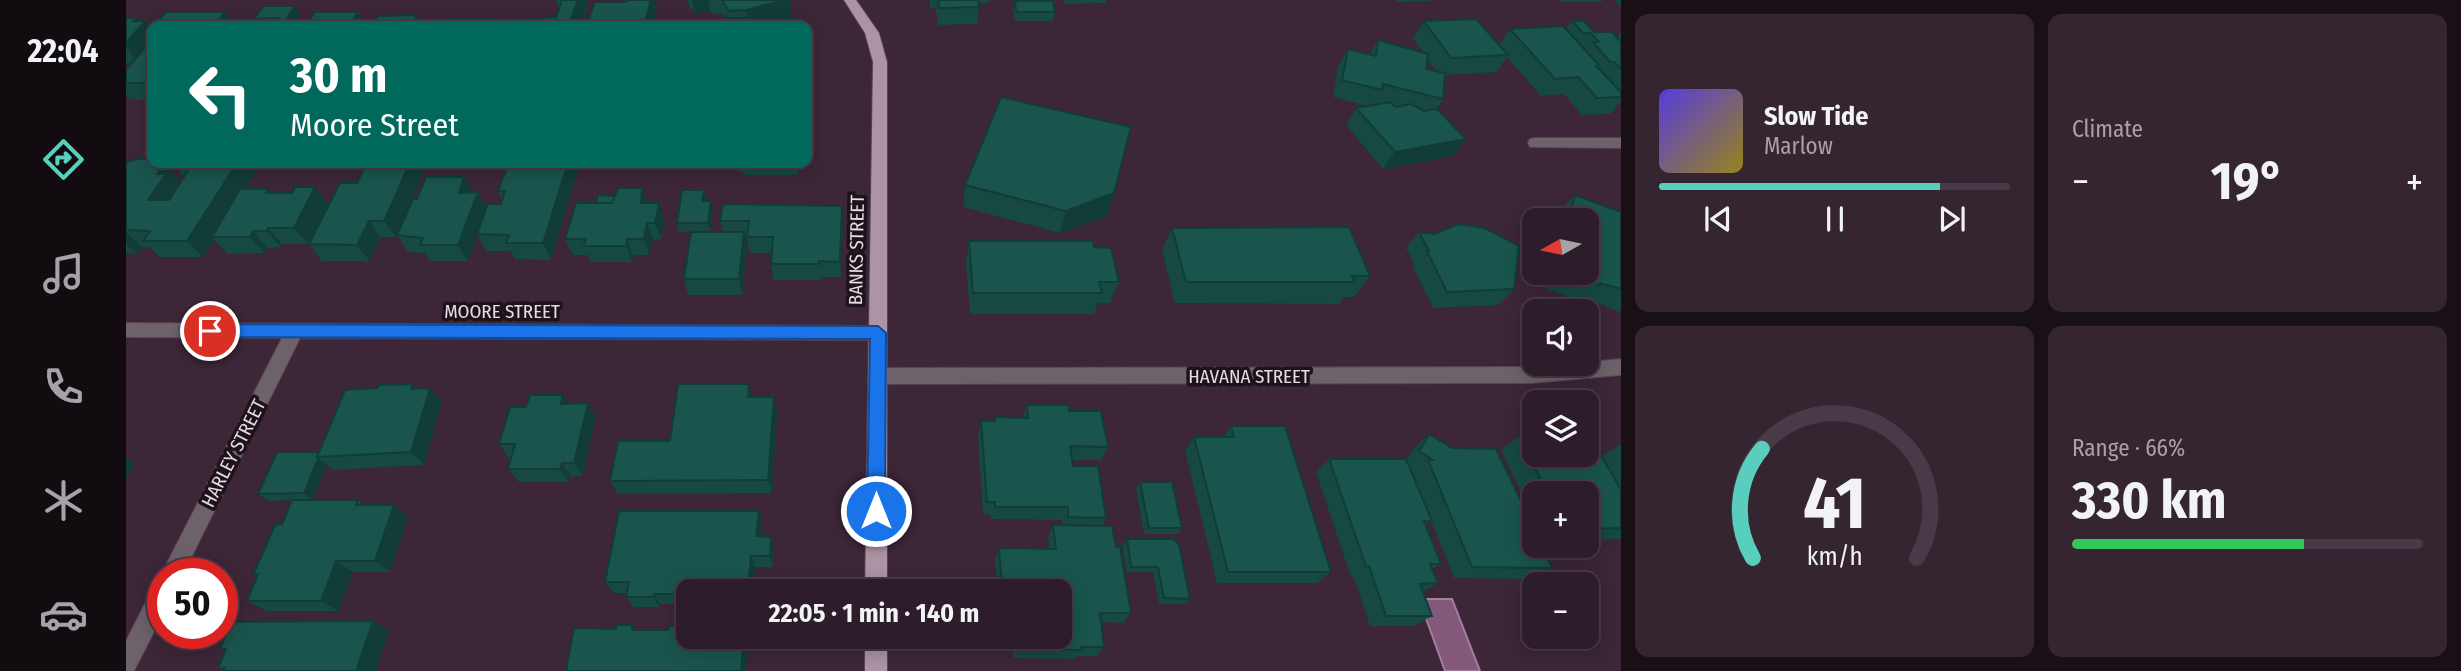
<!DOCTYPE html>
<meta charset="utf-8">
<style>
:root{--surface:#2d1c29;--page:#352531;--text:#f1f3f6;--muted:#a7a1a8;--line:#483a46;--accent:#59cebe}
body{margin:0;font-family:"Fira Sans Condensed",sans-serif;background:var(--page);color:var(--text);height:100vh;display:flex;flex-direction:column;font-size:26px;white-space:nowrap}
*{box-sizing:border-box;margin:0}
p{font-size:23px;color:var(--muted)}
.icon{flex:none;width:38px;height:38px;fill:none;stroke:currentColor;stroke-width:2;stroke-linecap:round;stroke-linejoin:round}
.map{position:relative;flex:1;overflow:hidden}
.sheet{display:flex;flex-direction:column;gap:14px;padding:14px;background:#190f17;width:840px}
.sheet>*{flex:none}
.top-card{position:absolute;left:21px;top:21px;width:665px;height:147px;border-radius:14px;box-shadow:0 4px 18px #0003,0 0 0 2px var(--line);background:#00695c;color:#fff;overflow:hidden}
.needle{width:46px;rotate:261deg}
.fabs{position:absolute;left:1396px;top:208px;display:grid;gap:14px}
.fabs a{display:grid;place-items:center;width:77px;height:77px;border-radius:14px;background:var(--surface);box-shadow:0 4px 18px #0003,0 0 0 2px var(--line);font-size:35px}
.speed{position:absolute;left:21px;top:558px;display:flex;gap:14px;font-size:35px;font-weight:700;text-align:center}
.speed>*{display:grid;place-content:center;width:91px;height:91px;border-radius:50%;background:var(--surface);box-shadow:0 4px 18px #0003,0 0 0 2px var(--line);line-height:1}
.speed .limit{border:10px solid #d22;background:#fff;color:#111}
.pin{position:absolute;display:grid;place-items:center;width:60px;height:60px;color:#fff;margin:-30px;border:4px solid #fff;border-radius:50%;box-shadow:0 2px 7px #0007}
.me{position:absolute;width:77px;margin:-38px;rotate:0deg;stroke-linejoin:round;filter:drop-shadow(0 0 5px #0008)}
.turn{display:flex;align-items:center;gap:24px;height:147px;padding:0 28px;font-size:32px}
.turn .icon{width:91px;height:91px;stroke-width:2.5}
.turn b{display:block;font-size:49px;line-height:60px}
.big{font-size:52px;font-weight:700;line-height:1.1}
.sheet .tile{flex:1;display:flex;flex-direction:column;justify-content:center;gap:10px;min-width:0;padding:0 24px;border-radius:14px;background:var(--page)}
.sheet .dial{align-items:center;gap:0}
.dial svg{height:182px;overflow:visible;fill:none;stroke:var(--line);stroke-width:7;stroke-linecap:round;text-anchor:middle}
.dial text{fill:var(--text);stroke:none}
.song{display:flex;align-items:center;gap:21px}
.cover{width:84px;height:84px;border-radius:10px;background:linear-gradient(135deg,hsl(250 70% 55%),hsl(50 70% 35%))}
.played{height:7px;border-radius:4px;background:linear-gradient(90deg,var(--accent) 80%,var(--line) 80%)}
.keys{display:flex;justify-content:space-around;direction:ltr}
.heat{display:flex;justify-content:space-between;align-items:center;font-size:38px;direction:ltr}
.charge{height:10px;border-radius:5px;background:linear-gradient(90deg,#34c759 66%,var(--line) 0)}
.sheet .tiles{flex:1;display:grid;gap:14px;grid-template-columns:repeat(2,1fr)}
.trip{position:absolute;left:550px;top:579px;width:396px;height:70px;border-radius:14px;background:var(--surface);box-shadow:0 4px 18px #0003,0 0 0 2px var(--line);font-weight:700;line-height:70px;text-align:center}
main{display:flex;flex:1;min-height:0}
.dock{display:flex;flex-direction:column;width:126px;justify-content:space-around;align-items:center;background:#120b10;color:var(--muted)}
.dock .icon{width:49px;height:49px}
.dock .selected{color:var(--accent)}
.dock b{font-size:32px;color:var(--text)}
.map>svg:first-child{display:block}
.water{fill:#84587a;stroke:#a27f9a;stroke-width:2}
.lines{fill:none;stroke-linecap:round;stroke-linejoin:round}
.minor-casing{stroke:#584353;stroke-width:2}
.major-casing{stroke:#584353;stroke-width:2}
.minor{fill:#6d626a;fill-rule:evenodd}
.major{fill:#ac94a5;fill-rule:evenodd}
.wall{fill:#164942;fill-rule:evenodd}
.shaded-wall{fill:#123c36}
.building{fill:#1a554d;stroke:#123c36;stroke-width:2}
.route{fill:#1a73e8;stroke:#114b97;stroke-width:2}
.labels{text-anchor:middle;stroke-width:7;stroke-linejoin:round;paint-order:stroke}
.street-label{font-size:19px;fill:#e9dae5;stroke:#1d131a}
</style>
<main>
<nav class="dock">
<b>22:04</b>
<svg class="icon selected" aria-label="directions" viewBox="0 0 24 24"><path d="M12 3l9 9-9 9-9-9zM9 14v-3h6M13 9l2 2-2 2"/></svg>
<svg class="icon" aria-label="music" viewBox="0 0 24 24"><path d="M9 18V5l10-2v13"/><circle cx="6" cy="18" r="3"/><circle cx="16" cy="16" r="3"/></svg>
<svg class="icon" aria-label="phone" viewBox="0 0 24 24"><path d="M5 4h4l2 5-3 2q2 4 5 5l2-3 5 2v4C11 20 4 13 5 4z"/></svg>
<svg class="icon" aria-label="climate" viewBox="0 0 24 24"><path d="M12 3v18M4 7l16 10M4 17L20 7"/></svg>
<svg class="icon" aria-label="car" viewBox="0 0 24 24"><path d="M5 17H2v-5l4-1 3-4h7l3 4 3 1v5h-3M9 17h6M6 11h13"/><circle cx="7" cy="17" r="2"/><circle cx="17" cy="17" r="2"/></svg>
</nav>
<div class="map">
<svg width="1495" height="671" viewBox="0 0 1495 671">
<rect width="100%" height="100%" fill="#3c2637"/>
<!-- water -->
<path class="water" d="M1293 599H1326L1354 671H1319Z"/>
<g class="lines">
<defs>
<path id="minor" d="M1409 138H1495V148L1404 147 1402 143 1404 139Z
M0 323 752 326 758 328 761 333 758 338 752 340 174 338 57 574H37V577L35 574 39 567 156 338 0 337Z
M1495 359V375L1406 383 751 384 745 381 742 376 745 371 751 368 1406 367Z
M37 581V614L8 671H0V641L29 584Z"/>
<path id="major" d="M718 0H730L753 33 761 62V592H739L747 62 739 33Z
M739 637H761V671H739Z"/>
</defs>
<!-- minor casing -->
<use href="#minor" class="minor-casing"/>
<!-- major casing -->
<use href="#major" class="major-casing"/>
<!-- minor -->
<use href="#minor" class="minor"/>
<!-- major -->
<use href="#major" class="major"/>
</g>
<!-- wall -->
<path class="wall" d="M430 0H461L462 5 455 26H383L430 17 433 8Z
M560 0H664L665 16 657 18H671V26H578L598 25 600 19 596 14H587L584 10 569 14Z
M804 0H863V3H853V7L851 24 812 25 810 8H804Z
M938 0H980V3L939 4Z
M1269 0H1305L1304 1 1270 2Z
M1434 0H1477L1475 2H1436Z
M1489 0H1495V7Z
M889 1 929 12 927 21H889L887 10Z
M0 18 12 21H19L26 29V100H5L0 94V70L6 63H0Z
M1298 21 1373 45 1384 29H1440L1446 21 1468 32 1491 37 1495 32V101L1484 114 1456 115 1438 94 1415 96 1381 57 1370 72 1319 75 1317 99 1311 109 1340 139 1327 156 1257 169 1220 125 1230 108 1241 106 1207 97 1212 66 1222 49 1244 54 1252 40 1297 52 1287 38ZM1301 58 1310 71 1300 69Z
M0 163 54 179 51 185 52 186 58 177 51 169 56 163H135L119 189 202 204 182 244H156L155 247 142 248 139 253 102 254 88 240 77 257H34L23 247H16L11 254 0 253Z
M241 163 270 237H254L244 261H196L183 244 231 183Z
M383 163H454L425 260 389 259 384 251H360L352 235 342 261H304L299 253 282 252 271 235 347 192H352L361 208 375 204 376 199 372 191Z
M611 163H673L672 175H619L618 172H612Z
M839 185 988 193 981 216 934 233 837 207Z
M1449 195 1495 212V310L1493 312 1469 302 1458 300 1455 302 1402 281 1409 248V273H1461V220H1419L1429 210 1433 211Z
M580 198V201L587 210 584 231 553 232 551 223Z
M521 203 538 219 535 239H527L523 255H507L506 262H465L462 255H447L439 239Z
M716 206 717 223 715 277H694L695 280H647L645 264 646 253H624L621 238H619L621 249 616 295H562L558 279 597 232 594 221Z
M1046 228 1244 276 1228 297H1218L1213 304 1049 303 1036 250Z
M1293 232 1388 289 1372 305 1307 308 1287 267 1289 265 1280 248Z
M843 241 968 247 993 282 984 303H972L968 314H844L840 263Z
M290 388 316 402 298 465 207 470 201 465 187 500H232L238 505H268L282 517 264 572H227L212 611H140L121 601 131 577 127 575 156 524 166 500 142 501 132 494 193 452Z
M648 397 651 411 646 493 492 494 484 481 544 441Z
M442 403H462L469 417 457 476H445L443 482H393L382 469 385 458H383L373 444 400 407Z
M901 405 943 411 982 447 975 460H946L947 466 980 518 976 526 990 547 1005 613 997 623 975 622 978 647 971 656H951L949 659 887 658V645H880L879 637H933V592H872L869 559 873 548H923L922 537 927 525H936V520L865 519V515L857 514 852 435 855 421H868L869 417 897 418Z
M1105 426 1205 572 1191 583H1091L1059 450 1068 437H1097Z
M1303 434 1426 568 1405 579 1328 578 1305 521 1299 525 1315 564 1307 569 1312 583 1297 592 1306 616 1288 626H1244L1228 577H1225L1190 472 1203 459 1280 460 1288 448Z
M1393 436 1476 456 1495 444V539L1461 540V494H1409V520L1375 450Z
M1014 482 1056 528 1051 534H1018L1010 489Z
M633 511 636 523 635 536 648 548 647 567H629L627 592H562V604H534V607H508L500 597 501 593H488L479 582Z
M1001 539 1053 544 1064 599 1059 604H1033L1027 572H1001L996 545Z"/>
<!-- shaded-wall -->
<path class="shaded-wall" d="M452 0H461L462 5 455 26H444L443 24Z
M525 0H528L531 12 527 26H518Z
M566 0H583L584 10 569 14Z
M658 0H664L665 16 627 26H623L620 10Z
M169 6 175 15 168 26H151L149 24 153 18Z
M99 12 109 26H88Z
M232 12 240 26H230L228 18Z
M291 15 294 21 295 20 299 26H292L289 19Z
M10 18 16 25 19 21 26 30 23 33 26 37V46L13 63 0 47V43L7 21Z
M370 18 373 26H366Z
M1340 139 1327 156 1257 169 1269 152Z
M38 163 54 179 51 185 56 190 39 216 22 200 31 174Z
M111 163H135L90 237H86L88 240 77 257 61 241Z
M284 163H302L270 237 258 221Z
M442 163H454L425 260 417 243Z
M671 163H673L672 175Z
M338 177 348 194 333 193Z
M189 187 202 204 182 244 168 228Z
M516 188 522 205 515 203Z
M578 190 580 198 578 210 576 201Z
M352 192 361 209 342 261 332 245Z
M988 193 981 216 934 233 940 211Z
M585 201 587 210 584 231 582 223Z
M533 203 538 219 535 239 529 223Z
M716 206 717 223 715 277 714 262Z
M243 221 254 237 244 261 231 245Z
M521 223 527 239 523 255 518 239Z
M142 228 156 244 155 247 140 231Z
M127 231 142 248 139 253 124 237Z
M0 232 16 247 11 254 0 244Z
M618 232 621 249 616 295 613 279Z
M501 239 507 255 506 262 500 246Z
M623 384 627 398 622 397Z
M304 388 316 402 298 465 285 452Z
M437 395 445 409 435 404Z
M648 397 651 411 646 493 642 480Z
M462 403 469 417 457 476 448 463Z
M0 457 9 463 0 479Z
M192 458 201 465 187 500 178 493Z
M436 463 445 476 443 482 434 469Z
M268 505 282 517 264 572 249 561Z
M633 511 636 523 634 548 630 536Z
M645 537 648 548 647 567 644 556Z
M625 556 629 567 627 592H622Z
M210 561 227 572 212 611 195 601Z
M528 594 534 604V607L527 597Z
M247 621 263 630 250 671H230Z
M618 637H621L623 641 620 671H615Z"/>
<!-- building -->
<path class="building" d="M436 0H452L443 24H429L428 26H383L386 20 430 17Z
M501 0H525L518 26H460L469 2H500Z
M596 0H658L620 10 603 11Z
M812 0H852L853 7 813 8Z
M889 1H927L929 12H890Z
M138 6H169L157 24 153 18 128 19Z
M40 12H99L88 26H28Z
M189 12H232L228 18H233L231 22H233L230 26H179Z
M291 15 289 19 295 20 292 26H247L252 16Z
M0 18H10L7 21H19L0 43Z
M153 18 149 24H156L154 26H108L113 20Z
M319 18H370L366 26H311L316 25Z
M600 18H671L670 26H578L579 24 598 25Z
M1350 19 1382 55 1325 58 1298 21Z
M1446 21H1458L1468 32H1486L1493 40 1495 39V69L1488 62H1484L1467 42H1473L1465 33H1457Z
M1437 26 1473 65 1470 66 1495 92V97L1471 98 1452 77 1429 79 1384 29Z
M25 40 26 83H0V70Z
M1252 40 1302 54 1300 69 1319 73 1317 99 1257 84 1256 90 1216 80 1222 49 1250 56Z
M875 97 1005 127 988 193 940 211 839 185Z
M1264 102 1269 107 1285 104 1298 111 1311 109 1340 139 1269 152 1230 108Z
M10 159H26V163H38L31 174H40L22 200H43L63 169H51L56 163H111L61 241H17L24 231 0 230V163Z
M241 163H284L258 221H243L231 245 183 244 214 183H231Z
M383 163H442L417 243H380L383 235 351 234 362 204H375L379 191H372Z
M300 177H338L333 193 352 192 332 245H294L297 238 271 235 287 199H291Z
M169 187H189L168 228H142L140 231H127L124 237H86L114 189H142L140 193H166Z
M492 188H516L515 203H533L529 223H521L518 239H501L500 246H458L460 239H439L450 203H486Z
M556 190H578L576 201H585L582 223H551Z
M472 195 489 196 486 203H470Z
M1449 195 1495 212V289L1474 283V286L1439 273H1461V220H1427L1429 210 1444 215Z
M597 204 716 206 714 262 693 261V264H645L647 237H621L623 221H594Z
M1332 224 1359 228 1393 246 1388 289 1321 292 1301 251H1303L1293 232 1309 234Z
M1223 227 1244 276H1226L1229 282H1060L1046 228Z
M565 232H618L613 279H558Z
M843 241H967L968 247 985 248 993 282H973L976 293H847Z
M287 384 285 389 304 388 285 452 191 457 219 390 252 388 253 385Z
M552 384H623L622 397H648L642 480 484 481 492 441H544Z
M404 395H437L435 404 462 403 448 463H436L434 469H382L389 444H373L384 407H400Z
M901 405H942L943 411H975L982 447 944 446 947 466H972L980 518 942 517V507H869V502H861L855 421H869V417L902 418Z
M1105 426H1159L1205 572H1102L1068 437H1108Z
M1303 434 1326 448 1370 449 1409 530V546H1416L1426 568 1346 567 1302 460H1307L1293 451Z
M1393 436H1409V455H1461V436H1464L1495 490V528L1461 529V494H1422Z
M151 452H193L191 457H193L178 493 132 494Z
M1203 459H1280L1306 521H1298L1315 564H1304L1312 583 1294 584 1306 616H1260L1243 566H1240Z
M1014 482H1046L1056 528H1023Z
M166 500H232L230 505H268L249 561H210L195 601H121L132 574 127 575 149 525 156 524Z
M493 511H633L630 536 645 537 644 556H625L622 592H562V594H528L527 597H500L503 582H479Z
M927 525 986 526 990 547H994L1005 613H974L978 647H955L956 650 892 649 891 637H933V592H881V590H876L873 548 930 549Z
M1001 539H1047L1053 544 1064 599 1038 598 1032 567H1005Z
M247 621 230 671H98L99 668 92 669 100 649H94L106 622Z
M491 625H506V630H542L543 626H557L556 632H562V637H618L615 671H440L448 628 490 629Z"/>
<!-- route -->
<path class="route" d="M84 324 752 326 760 333 759 511 757 517 750 519 744 517 741 511 744 339 84 337 76 331Z"/>
<g class="labels">
<!-- street labels -->
<g class="street-label">
<text transform="translate(730 250) rotate(-89)" y="7">BANKS STREET</text>
<text x="376" y="318">MOORE STREET</text>
<text x="1123" y="383">HAVANA STREET</text>
<text transform="translate(107 453) rotate(-63)" y="7">HARLEY STREET</text>
</g>
</g>
</svg>
<div class="fabs">
<a><svg class="needle" viewBox="-14 -14 28 28"><path d="M0-13l5 13h-10z" fill="#e53935"/><path d="M0 13l5-13h-10z" fill="#a7a1a8"/></svg></a>
<a><svg class="icon" aria-label="sound" viewBox="0 0 24 24"><path d="M4 9h4l5-4v14l-5-4H4zM17 9q2 3 0 6"/></svg></a>
<a><svg class="icon" aria-label="layers" viewBox="0 0 24 24"><path d="M12 4l9 5-9 5-9-5zM3 14l9 5 9-5"/></svg></a>
<a>+</a>
<a>−</a>
</div>
<div class="speed"><div class="limit">50</div></div>
<div class="pin" style="left:84px;top:331px;background:#d93025"><svg class="icon" aria-label="arrive" viewBox="0 0 24 24"><path d="M6 21V4h12l-3 4 3 4H6"/></svg></div>
<svg class="me" style="left:750px;top:511px" viewBox="-20 -20 40 40"><circle r="17" fill="#1a73e8" stroke="#fff" stroke-width="3"/><path d="M0-11L8 9 0 5-8 9z" fill="#fff"/></svg>
<div class="trip">22:05 · 1 min · 140 m</div>
<div class="top-card">
<div class="turn"><svg class="icon" aria-label="left" viewBox="0 0 24 24"><path d="M17 20v-9H6M10 6l-5 5 5 5"/></svg><div><b>30 m</b>Moore Street</div></div>
</div>
</div>
<section class="sheet">
<div class="tiles">
<div class="tile">
<div class="song"><i class="cover"></i><div><b>Slow Tide</b><p>Marlow</p></div></div>
<div class="played"></div>
<div class="keys"><svg class="icon" aria-label="previous" viewBox="0 0 24 24"><path d="M18 5L8 12l10 7zM5 5v14"/></svg><svg class="icon" aria-label="pause" viewBox="0 0 24 24"><path d="M8 5v14M16 5v14"/></svg><svg class="icon" aria-label="next" viewBox="0 0 24 24"><path d="M6 5l10 7-10 7zM19 5v14"/></svg></div>
</div>
<div class="tile"><p>Climate</p>
<div class="heat"><a>−</a><b class="big">19°</b><a>+</a></div>
</div>
<div class="tile dial"><svg viewBox="0 0 100 80">
<path d="M14 69A42 42 0 1 1 86 69"/>
<path d="M14 69A42 42 0 0 1 18 21" stroke="#59cebe"/>
<text x="50" y="56" font-size="32" font-weight="700">41</text>
<text x="50" y="72" font-size="11">km/h</text>
</svg></div>
<div class="tile"><p>Range · 66%</p><b class="big">330 km</b><div class="charge"></div></div>
</div>
</section>
</main>
